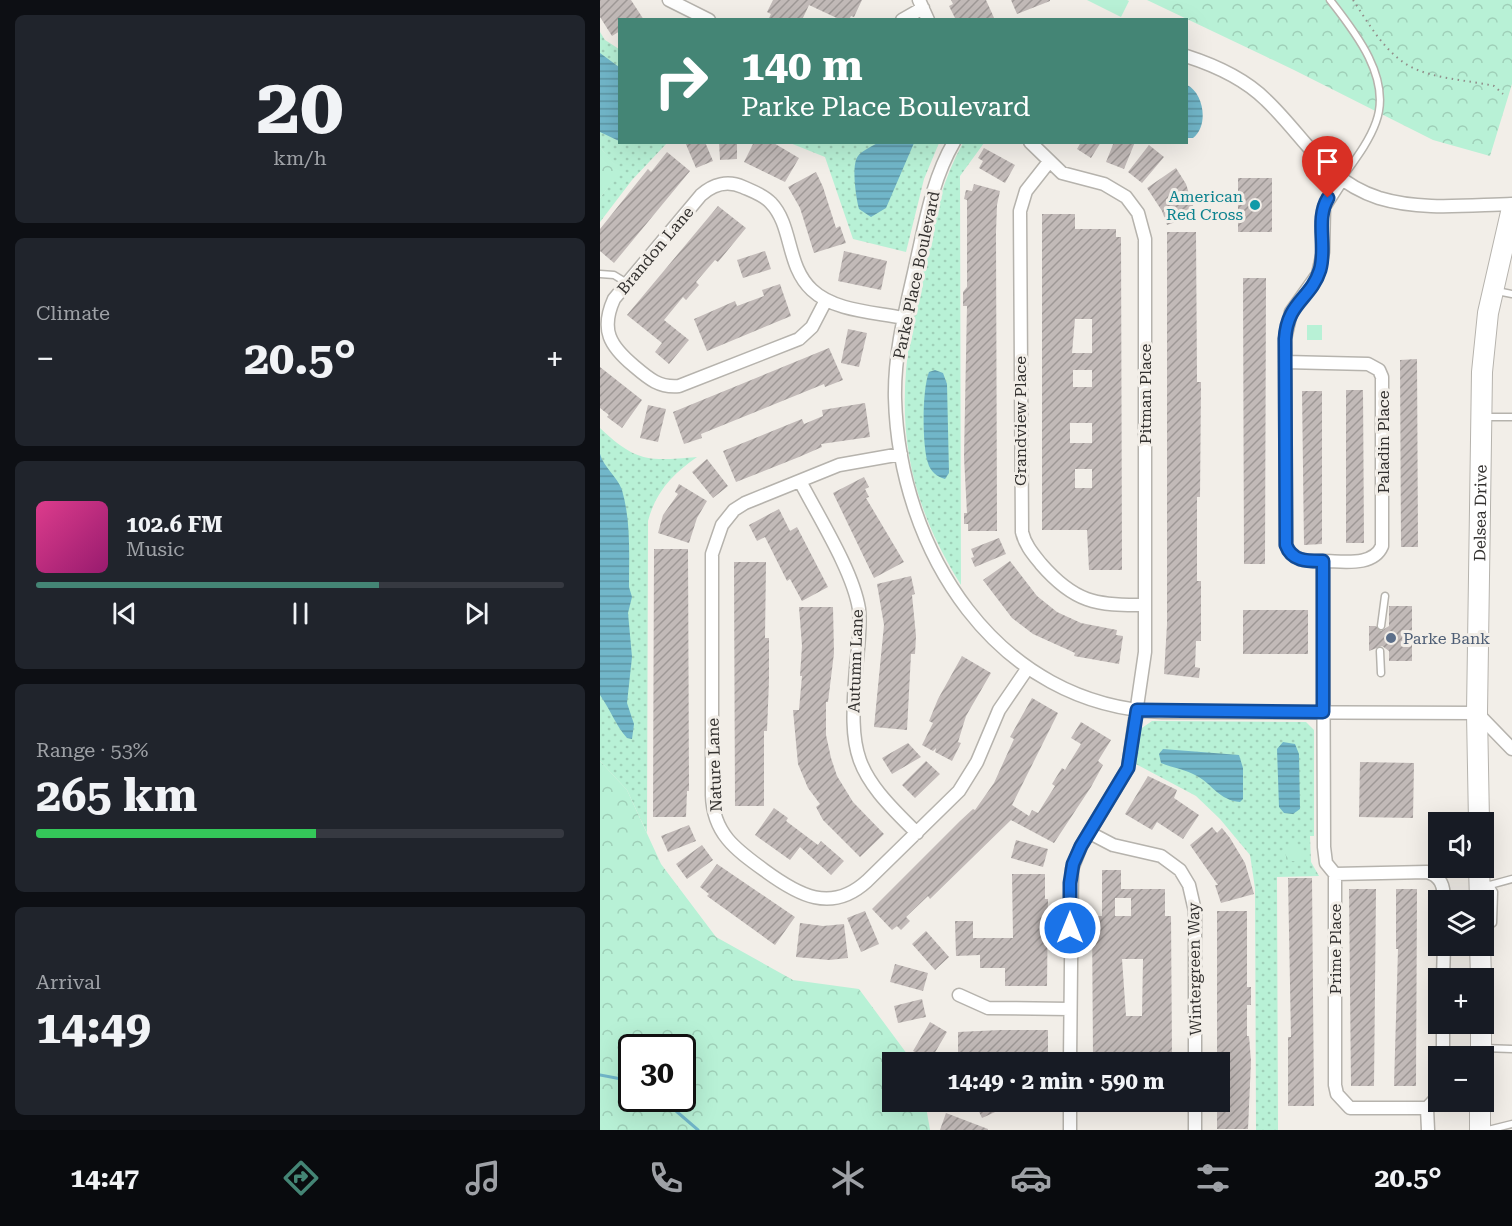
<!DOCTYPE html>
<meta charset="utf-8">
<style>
:root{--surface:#171b24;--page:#20242c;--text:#f1f3f6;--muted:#9ea1a6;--line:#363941;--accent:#448575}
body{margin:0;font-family:"Roboto Serif",serif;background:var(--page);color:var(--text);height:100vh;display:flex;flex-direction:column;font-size:22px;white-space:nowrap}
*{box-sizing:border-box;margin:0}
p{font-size:20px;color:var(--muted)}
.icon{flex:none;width:33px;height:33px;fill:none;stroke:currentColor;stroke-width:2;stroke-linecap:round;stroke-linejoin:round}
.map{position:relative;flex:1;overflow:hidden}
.side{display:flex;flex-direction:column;gap:15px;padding:15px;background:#0d0f14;width:600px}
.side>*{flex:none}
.top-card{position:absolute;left:18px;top:18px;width:570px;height:126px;border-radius:0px;box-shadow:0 6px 24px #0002;background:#448575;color:#fff;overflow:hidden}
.tools{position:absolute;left:828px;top:812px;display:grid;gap:12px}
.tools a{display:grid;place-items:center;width:66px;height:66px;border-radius:0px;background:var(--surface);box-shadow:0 6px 24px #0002;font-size:30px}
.speed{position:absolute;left:18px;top:1034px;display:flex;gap:12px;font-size:30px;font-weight:700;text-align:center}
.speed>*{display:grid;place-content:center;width:78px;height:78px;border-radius:50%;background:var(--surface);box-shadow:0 6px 24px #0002;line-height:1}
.speed .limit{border:3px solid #111;border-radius:9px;background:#fff;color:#111}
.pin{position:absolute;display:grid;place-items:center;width:51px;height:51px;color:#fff;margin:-62px -26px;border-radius:50% 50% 50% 0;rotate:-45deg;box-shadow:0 0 6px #0007}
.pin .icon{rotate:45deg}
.me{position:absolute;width:66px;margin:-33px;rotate:0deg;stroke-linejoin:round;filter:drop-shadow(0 0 4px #0008)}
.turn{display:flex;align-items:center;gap:21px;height:126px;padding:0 24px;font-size:27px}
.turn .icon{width:78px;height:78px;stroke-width:2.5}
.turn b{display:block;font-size:42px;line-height:51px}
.big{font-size:45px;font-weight:700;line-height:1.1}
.side .tile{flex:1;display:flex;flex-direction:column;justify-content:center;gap:9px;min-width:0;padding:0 21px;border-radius:9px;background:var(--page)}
.side .dial{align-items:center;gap:0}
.dial b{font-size:78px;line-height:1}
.song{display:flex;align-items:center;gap:18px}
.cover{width:72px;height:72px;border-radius:9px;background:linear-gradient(135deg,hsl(330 70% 55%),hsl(320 70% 35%))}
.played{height:6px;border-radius:3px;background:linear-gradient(90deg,var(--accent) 65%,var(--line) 65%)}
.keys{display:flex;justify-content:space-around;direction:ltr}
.heat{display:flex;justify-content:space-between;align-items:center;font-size:33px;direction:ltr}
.charge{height:9px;border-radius:4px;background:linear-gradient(90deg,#34c759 53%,var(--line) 0)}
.trip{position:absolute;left:282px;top:1052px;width:348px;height:60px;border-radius:0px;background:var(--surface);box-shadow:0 6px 24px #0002;font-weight:700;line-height:60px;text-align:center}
.tabs{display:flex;height:96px;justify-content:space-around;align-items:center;background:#090b0e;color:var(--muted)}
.tabs .icon{width:42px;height:42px}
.tabs .selected{color:var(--accent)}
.tabs b{font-size:27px;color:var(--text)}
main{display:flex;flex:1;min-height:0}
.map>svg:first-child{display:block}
.grass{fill:url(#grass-dots)}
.forest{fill:url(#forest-crowns);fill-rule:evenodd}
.pitch{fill:#b8f1d6}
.water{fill:url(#water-rules)}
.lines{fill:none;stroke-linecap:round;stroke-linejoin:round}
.stream{stroke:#71b6c9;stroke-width:3}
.building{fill:url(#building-hatch);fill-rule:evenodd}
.lane-casing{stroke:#b6b3ad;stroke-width:9}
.street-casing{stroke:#b6b3ad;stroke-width:15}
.primary-casing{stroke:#b6b3ad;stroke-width:22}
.path{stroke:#918e8a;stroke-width:2;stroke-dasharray:1.5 4.5;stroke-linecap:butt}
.lane{stroke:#fff;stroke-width:6}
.street{stroke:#fff;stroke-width:12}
.primary{stroke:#fff;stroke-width:20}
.route-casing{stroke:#114b97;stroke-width:15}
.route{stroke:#1a73e8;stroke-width:10}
.culture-dot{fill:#0f9aa8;stroke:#f2eee8;stroke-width:2}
.service-dot{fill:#5c6f8a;stroke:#f2eee8;stroke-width:2}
.labels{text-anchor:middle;stroke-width:6;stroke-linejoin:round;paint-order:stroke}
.culture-label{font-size:16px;fill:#0d838f;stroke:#f2eee8;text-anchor:end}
.street-label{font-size:16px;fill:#33312f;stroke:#f2eee8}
.service-label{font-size:16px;fill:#4e5e75;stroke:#f2eee8;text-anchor:start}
</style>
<main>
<section class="side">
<div class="tile dial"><b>20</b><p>km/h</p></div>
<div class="tile"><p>Climate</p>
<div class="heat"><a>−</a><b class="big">20.5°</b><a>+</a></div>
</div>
<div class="tile">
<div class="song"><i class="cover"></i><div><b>102.6 FM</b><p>Music</p></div></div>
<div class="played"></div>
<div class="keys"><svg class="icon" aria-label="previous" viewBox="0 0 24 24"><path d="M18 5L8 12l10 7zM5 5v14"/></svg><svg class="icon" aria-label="pause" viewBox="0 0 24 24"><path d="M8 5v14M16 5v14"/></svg><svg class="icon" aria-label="next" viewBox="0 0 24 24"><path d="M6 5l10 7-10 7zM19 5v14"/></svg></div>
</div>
<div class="tile"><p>Range · 53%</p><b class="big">265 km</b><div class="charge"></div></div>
<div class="tile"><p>Arrival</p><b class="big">14:49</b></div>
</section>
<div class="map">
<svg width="912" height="1130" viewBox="0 0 912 1130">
<defs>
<pattern id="grass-dots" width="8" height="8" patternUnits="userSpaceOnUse" patternTransform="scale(1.5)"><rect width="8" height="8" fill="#b8f1d6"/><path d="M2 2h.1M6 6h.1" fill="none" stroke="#9fcfb8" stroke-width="1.8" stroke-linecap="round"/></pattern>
<pattern id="forest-crowns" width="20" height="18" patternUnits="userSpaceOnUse" patternTransform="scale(1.5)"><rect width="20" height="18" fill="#b8f1d6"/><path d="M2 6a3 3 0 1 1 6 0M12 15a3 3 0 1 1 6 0" fill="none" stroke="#9fcfb8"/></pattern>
<pattern id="water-rules" width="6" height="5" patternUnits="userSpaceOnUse" patternTransform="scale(1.5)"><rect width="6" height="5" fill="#71b6c9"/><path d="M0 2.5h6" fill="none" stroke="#5d95a4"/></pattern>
<pattern id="building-hatch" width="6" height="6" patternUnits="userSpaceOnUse" patternTransform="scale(1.5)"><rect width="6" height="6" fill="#c2bab8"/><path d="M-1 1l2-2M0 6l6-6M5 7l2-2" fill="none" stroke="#9e9896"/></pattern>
</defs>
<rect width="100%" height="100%" fill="#f2eee8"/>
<!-- grass -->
<path class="grass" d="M0 32 5 40 19 49 20 142 67 143 32 180 0 222V198L19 171 0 147Z
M190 143H339L324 179 306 252 253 239 225 157Z
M363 143H384L360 176 361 585C291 473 296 387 324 264 333 221 342 180 363 143Z
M0 428C37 463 49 461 97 457 73 474 56 491 48 521L47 833 27 790 0 761Z
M552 721 706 722 714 730V836H710L711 862 719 876 677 877 678 1130H656L655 888 650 855 620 819 596 796 534 763 539 730Z"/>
<!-- forest -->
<path class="forest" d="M547 0H912V84L890 156 833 140 694 70Z
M0 147 20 171 0 198Z
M707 325H722V340H707Z
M0 761 27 790 61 864 116 937 193 980 259 989 313 1062H292V1101H325L330 1130H0ZM32 1047H82V1098H32Z
M686 846H703V861H686Z"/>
<!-- pitch -->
<path class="pitch" d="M487 0H527L529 1 521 17Z"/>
<!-- water -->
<path class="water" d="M0 53 19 67V141L0 132Z
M587 85C604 93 609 126 593 138H587Z
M279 142 314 143 286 208 271 217 259 209C256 198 251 165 258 156 263 150 273 146 279 142Z
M335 370 343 373 347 384 349 473 345 479C337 477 330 471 328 463 322 446 322 389 329 372Z
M0 454C4 468 17 476 22 490 31 521 29 555 29 587L32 597 28 613 32 657 27 703 34 724 32 739 27 738C16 726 10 709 0 695Z
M683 742 695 744 699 754 700 809 693 814 684 813 679 807 677 749Z
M563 749 639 755 643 768V799L640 802C619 800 613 785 597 776 585 769 573 768 561 763L559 754Z"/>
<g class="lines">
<!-- stream -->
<path class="stream" d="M0 1075 32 1081
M61 1098 98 1130"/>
</g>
<!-- building -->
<path class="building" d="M0 0H31L44 20H20V31L12 36 0 17Z
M173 0H262L254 17 251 16 249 20H241L209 5 202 20H168L171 14 167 12Z
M351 0H386L395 20H356L349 6 353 4Z
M411 0H450V1L417 14Z
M85 142H105L113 161 96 168Z
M119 142H137V159L120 160Z
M154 142H172L199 158 185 182 144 162Z
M481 142H501L491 158 477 149Z
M514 142H535L524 169 506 162Z
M549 145 564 157 542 183 528 172Z
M384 148 415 165 405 183 379 168 383 161 378 158Z
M67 152 90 171 14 263 0 251V229L48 169 51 172Z
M576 168 586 184 596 215 567 225 562 211 547 188Z
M216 172 223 187 236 228 240 226 246 243 214 253 200 208 188 187Z
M638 178H672V232H638Z
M374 184 400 191 397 205 396 232 397 531H368V524H364V513H367L364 457 367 306H363V292L367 287V200L364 199 366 190 372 191Z
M118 206 146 228 118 262 115 260 96 282 99 285 86 300 83 297 64 320 89 340 69 364 55 352 62 343 27 315Z
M442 214H475V229H516V237H521L522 570H489L487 530H442ZM475 319H492V353H472ZM473 370H492V387H473ZM470 423H492V443H470ZM475 469H492V488H475Z
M567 232H596L597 382H601L600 497H597V581H601V641H596L595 667 600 668 599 678 564 674 567 625Z
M165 251 171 269 143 278 137 260Z
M244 251 287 261 281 290 238 281Z
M643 278H666L665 564H644Z
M180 284 191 316 107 351 94 319 135 301 137 306 164 296 162 290Z
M248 329 267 333 259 367 241 363Z
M229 348 243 380 225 387 224 384 101 434 102 438 84 444 73 412Z
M817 359 818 547H801L800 360Z
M0 367 42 400 22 428 7 417 9 415 0 408Z
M746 390H763L764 543H746Z
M702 391H722V544L704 545Z
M265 403 270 437 221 444 222 447 199 457 136 482 123 451 202 419 204 424 223 416 222 410Z
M48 405 66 409 58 442 40 438Z
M107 459 128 486 113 498 92 472Z
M264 477 269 487 265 489 269 497 266 498 304 562 274 578 233 493Z
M79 484 107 501 97 518 89 543 58 533 63 515 78 494 75 492Z
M179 509 190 531 197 527 228 587 202 601 190 579 187 581 165 537 157 541 149 525Z
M399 538 406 554 375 567 371 558 374 557 371 549Z
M54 549H88L89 791H87L86 817H53Z
M410 561 437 596 457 612 481 623 517 630 516 635 523 636 519 664 474 656 475 653 433 634 412 618 383 580Z
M134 562H166L165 638H169V680L167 731H164V806H135Z
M311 576 315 594 312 595 316 636 315 654H311L307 730 274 727 284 625 277 584Z
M789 606H812V661H789V651L782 646 769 651V626H776L781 631 789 626Z
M199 607H233L234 653 228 702H226V735L231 758 237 776 253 802 284 834 260 857 223 820 216 807 220 804 208 788 198 764 193 710H199L202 676H200L202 646Z
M643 610H708V654H643Z
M362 656 391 673 366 716 358 742 361 743 352 761 335 752 336 748 333 751 322 745 333 723 329 721 338 699Z
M432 698 458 713 412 805 429 816 432 810 438 813 455 786 452 784 462 768 465 770 481 744 471 738 481 722 511 740 498 761 503 765 491 787 454 843 411 820 330 899 328 896 306 917 310 921 301 930 297 926 292 930 272 909 360 821 373 809 375 810 394 783 414 739 410 737Z
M308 743 321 757 292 774 282 758Z
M326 761 340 774 315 798 302 785Z
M760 762 814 763 813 818 759 817Z
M548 776 577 790 574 798 599 815 583 839 557 822 552 830 525 814Z
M174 808 188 818 186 821 218 845 221 841 244 861 231 875 200 847 190 860 155 835Z
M89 825 96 841 68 852 61 836Z
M612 827 617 833 622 828 630 838 645 863 654 894 621 903 615 885H618L590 845Z
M416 840 448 849 443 867 411 858Z
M102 845 113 860 87 879 76 864Z
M117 864 195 917 175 945 107 896 109 894 100 887Z
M502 870H521V889H565V916H571L572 1059 493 1058 492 916H502ZM515 898H531V916H515ZM522 959H543L542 1016H526Z
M412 874H445V899H448L447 986H405V968H380V955L356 956 355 921H373V938H413Z
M688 878H712L714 1106H688V1037H691Z
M749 889H776L774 1086H751Z
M796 889H817L816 1086H794L798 949H796Z
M265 911 279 944 261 952 247 918Z
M617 911H647V987H651V1005H647V1036H649L651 1061 648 1129H617V1101H620V1062H617Z
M200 923 223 926 244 924 248 958 229 960 196 957Z
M326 931 349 957 335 970 312 944Z
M295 964 328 973 323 991 290 982Z
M322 999 326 1017 298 1023 294 1006Z
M330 1022 347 1032 330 1061 313 1051Z
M400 1030H448V1062H358V1032Z
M374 1101H419L382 1118Z
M430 1101H449V1111H430Z
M492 1101H570V1110L492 1109Z
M346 1113 388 1129V1130H340Z"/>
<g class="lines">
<defs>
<path id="lane" d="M730 0C756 33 792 79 776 122 769 142 754 161 742 178
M0 274 14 275 27 283
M897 291 912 294
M885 417H912
M781 626 785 596
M780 651 781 673
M883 883 890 885 894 892 893 923 884 930
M890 885 912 879
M883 1048 912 1049
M888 1130 912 1124"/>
<path id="street" d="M69 0 109 20
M319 0 328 20
M302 20 323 8
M586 56C614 65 645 79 666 100 705 137 724 180 779 198 822 211 868 205 912 204
M354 142C333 178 326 219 317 259 307 305 294 350 295 398 299 550 396 706 562 712L877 713 912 749
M430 142 462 173 504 184 526 197 538 213 545 239V652L528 768 481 846 472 869 470 1062
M448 163 426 191 420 211 422 532C425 545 433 554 441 564 474 602 496 606 545 605
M742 179 724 207 723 252 718 274 691 312 685 339 686 545C692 562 708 561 723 561L724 847 726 863 735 874V1085L737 1094 750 1108H827
M226 300 212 327 199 339 79 386C59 388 48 378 34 366 10 346 0 330 14 299L101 195C113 184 128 180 143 187 152 191 164 195 171 203 193 226 186 266 212 290 234 311 274 312 303 318
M685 362 768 364 779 370 782 377V546C773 567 743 561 723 561
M301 454 239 465 145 503 134 510 122 525 112 554V795C113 833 135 849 164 870 198 895 231 914 267 881L359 791 377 762 399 710 427 669
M200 481C218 516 253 571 259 609 261 628 258 648 256 668 249 756 253 771 317 833
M490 833 513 845 561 856 580 870 589 885 595 911V1062
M735 874 827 872C841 876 844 886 844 900
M843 978 844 945
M359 995 388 1008 470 1009
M843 1056V1023
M470 1101V1130
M595 1130V1101
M828 1130 827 1108 838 1096"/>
<g id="primary">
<path id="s1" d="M879 822 877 713 882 372 888 313 912 208"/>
<path d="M879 867 880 900"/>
<path d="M880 945 881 978"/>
<path d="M881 1056V1023"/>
<path d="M880 1130V1101"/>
</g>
</defs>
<!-- lane casing -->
<use href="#lane" class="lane-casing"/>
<!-- street casing -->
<use href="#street" class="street-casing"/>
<!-- primary casing -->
<use href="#primary" class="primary-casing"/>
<!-- path -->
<path class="path" d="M753 0C769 24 785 53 811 67 835 79 868 80 894 86L903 94"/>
<!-- lane -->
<use href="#lane" class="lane"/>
<!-- street -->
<use href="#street" class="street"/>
<!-- primary -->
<use href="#primary" class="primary"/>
</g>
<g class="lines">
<defs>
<path id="route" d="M470 928V883L473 864 481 846 528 768 537 710 723 712V561C708 561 692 562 686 545L685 339C687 302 711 299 720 270 727 247 715 219 728 198"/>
</defs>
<!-- route casing -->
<use href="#route" class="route-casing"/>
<!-- route -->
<use href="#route" class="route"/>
</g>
<!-- markers -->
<circle class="culture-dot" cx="655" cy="205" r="6"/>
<circle class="service-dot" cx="791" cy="638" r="6"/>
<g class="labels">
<!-- culture labels -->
<g class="culture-label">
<text x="643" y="202">American<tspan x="643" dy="18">Red Cross</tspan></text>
</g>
<!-- street labels -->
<g class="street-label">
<text transform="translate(55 250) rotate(-50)" y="6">Brandon Lane</text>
<text transform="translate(316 275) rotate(-78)" y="6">Parke Place Boulevard</text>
<text transform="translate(545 394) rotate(-90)" y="6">Pitman Place</text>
<text transform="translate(420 421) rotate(-90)" y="6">Grandview Place</text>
<text transform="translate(783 442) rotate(-90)" y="6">Paladin Place</text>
<text dy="6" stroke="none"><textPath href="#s1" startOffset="309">Delsea Drive</textPath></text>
<text transform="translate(255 661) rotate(-88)" y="6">Autumn Lane</text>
<text transform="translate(114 765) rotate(-92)" y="6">Nature Lane</text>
<text transform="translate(735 949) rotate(-90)" y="6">Prime Place</text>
<text transform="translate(594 969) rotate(-91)" y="6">Wintergreen Way</text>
</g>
<!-- service labels -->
<g class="service-label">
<text x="803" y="644">Parke Bank</text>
</g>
</g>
</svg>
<div class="tools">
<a><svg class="icon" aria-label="sound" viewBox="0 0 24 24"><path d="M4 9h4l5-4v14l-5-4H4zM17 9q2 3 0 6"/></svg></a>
<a><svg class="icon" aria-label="layers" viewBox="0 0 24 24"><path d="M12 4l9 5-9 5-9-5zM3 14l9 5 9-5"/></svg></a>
<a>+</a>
<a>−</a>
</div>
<div class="speed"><div class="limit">30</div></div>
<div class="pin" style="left:728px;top:198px;background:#d93025"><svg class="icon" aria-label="arrive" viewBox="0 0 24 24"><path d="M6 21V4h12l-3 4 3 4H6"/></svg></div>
<svg class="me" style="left:470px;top:928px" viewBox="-20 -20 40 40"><circle r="17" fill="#1a73e8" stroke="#fff" stroke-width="3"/><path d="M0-11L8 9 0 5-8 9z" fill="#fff"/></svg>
<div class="trip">14:49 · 2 min · 590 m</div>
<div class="top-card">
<div class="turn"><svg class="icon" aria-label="right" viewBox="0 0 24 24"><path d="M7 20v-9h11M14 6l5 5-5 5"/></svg><div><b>140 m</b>Parke Place Boulevard</div></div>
</div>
</div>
</main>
<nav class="tabs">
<b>14:47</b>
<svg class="icon selected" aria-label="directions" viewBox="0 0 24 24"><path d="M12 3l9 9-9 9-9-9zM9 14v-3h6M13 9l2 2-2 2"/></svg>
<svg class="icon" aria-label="music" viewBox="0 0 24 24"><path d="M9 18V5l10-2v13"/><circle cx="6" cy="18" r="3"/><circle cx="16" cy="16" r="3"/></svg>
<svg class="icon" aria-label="phone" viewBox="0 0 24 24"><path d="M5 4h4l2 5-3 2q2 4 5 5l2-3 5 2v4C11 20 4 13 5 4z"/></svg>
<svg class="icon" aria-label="climate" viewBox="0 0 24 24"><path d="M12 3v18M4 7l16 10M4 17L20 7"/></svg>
<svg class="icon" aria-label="car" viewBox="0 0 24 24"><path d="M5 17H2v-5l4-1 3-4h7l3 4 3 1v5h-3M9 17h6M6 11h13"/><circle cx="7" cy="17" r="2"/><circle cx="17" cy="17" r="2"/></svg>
<svg class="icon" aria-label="filters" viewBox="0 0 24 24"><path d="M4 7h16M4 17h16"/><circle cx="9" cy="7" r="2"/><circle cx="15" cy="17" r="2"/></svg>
<b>20.5°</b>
</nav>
